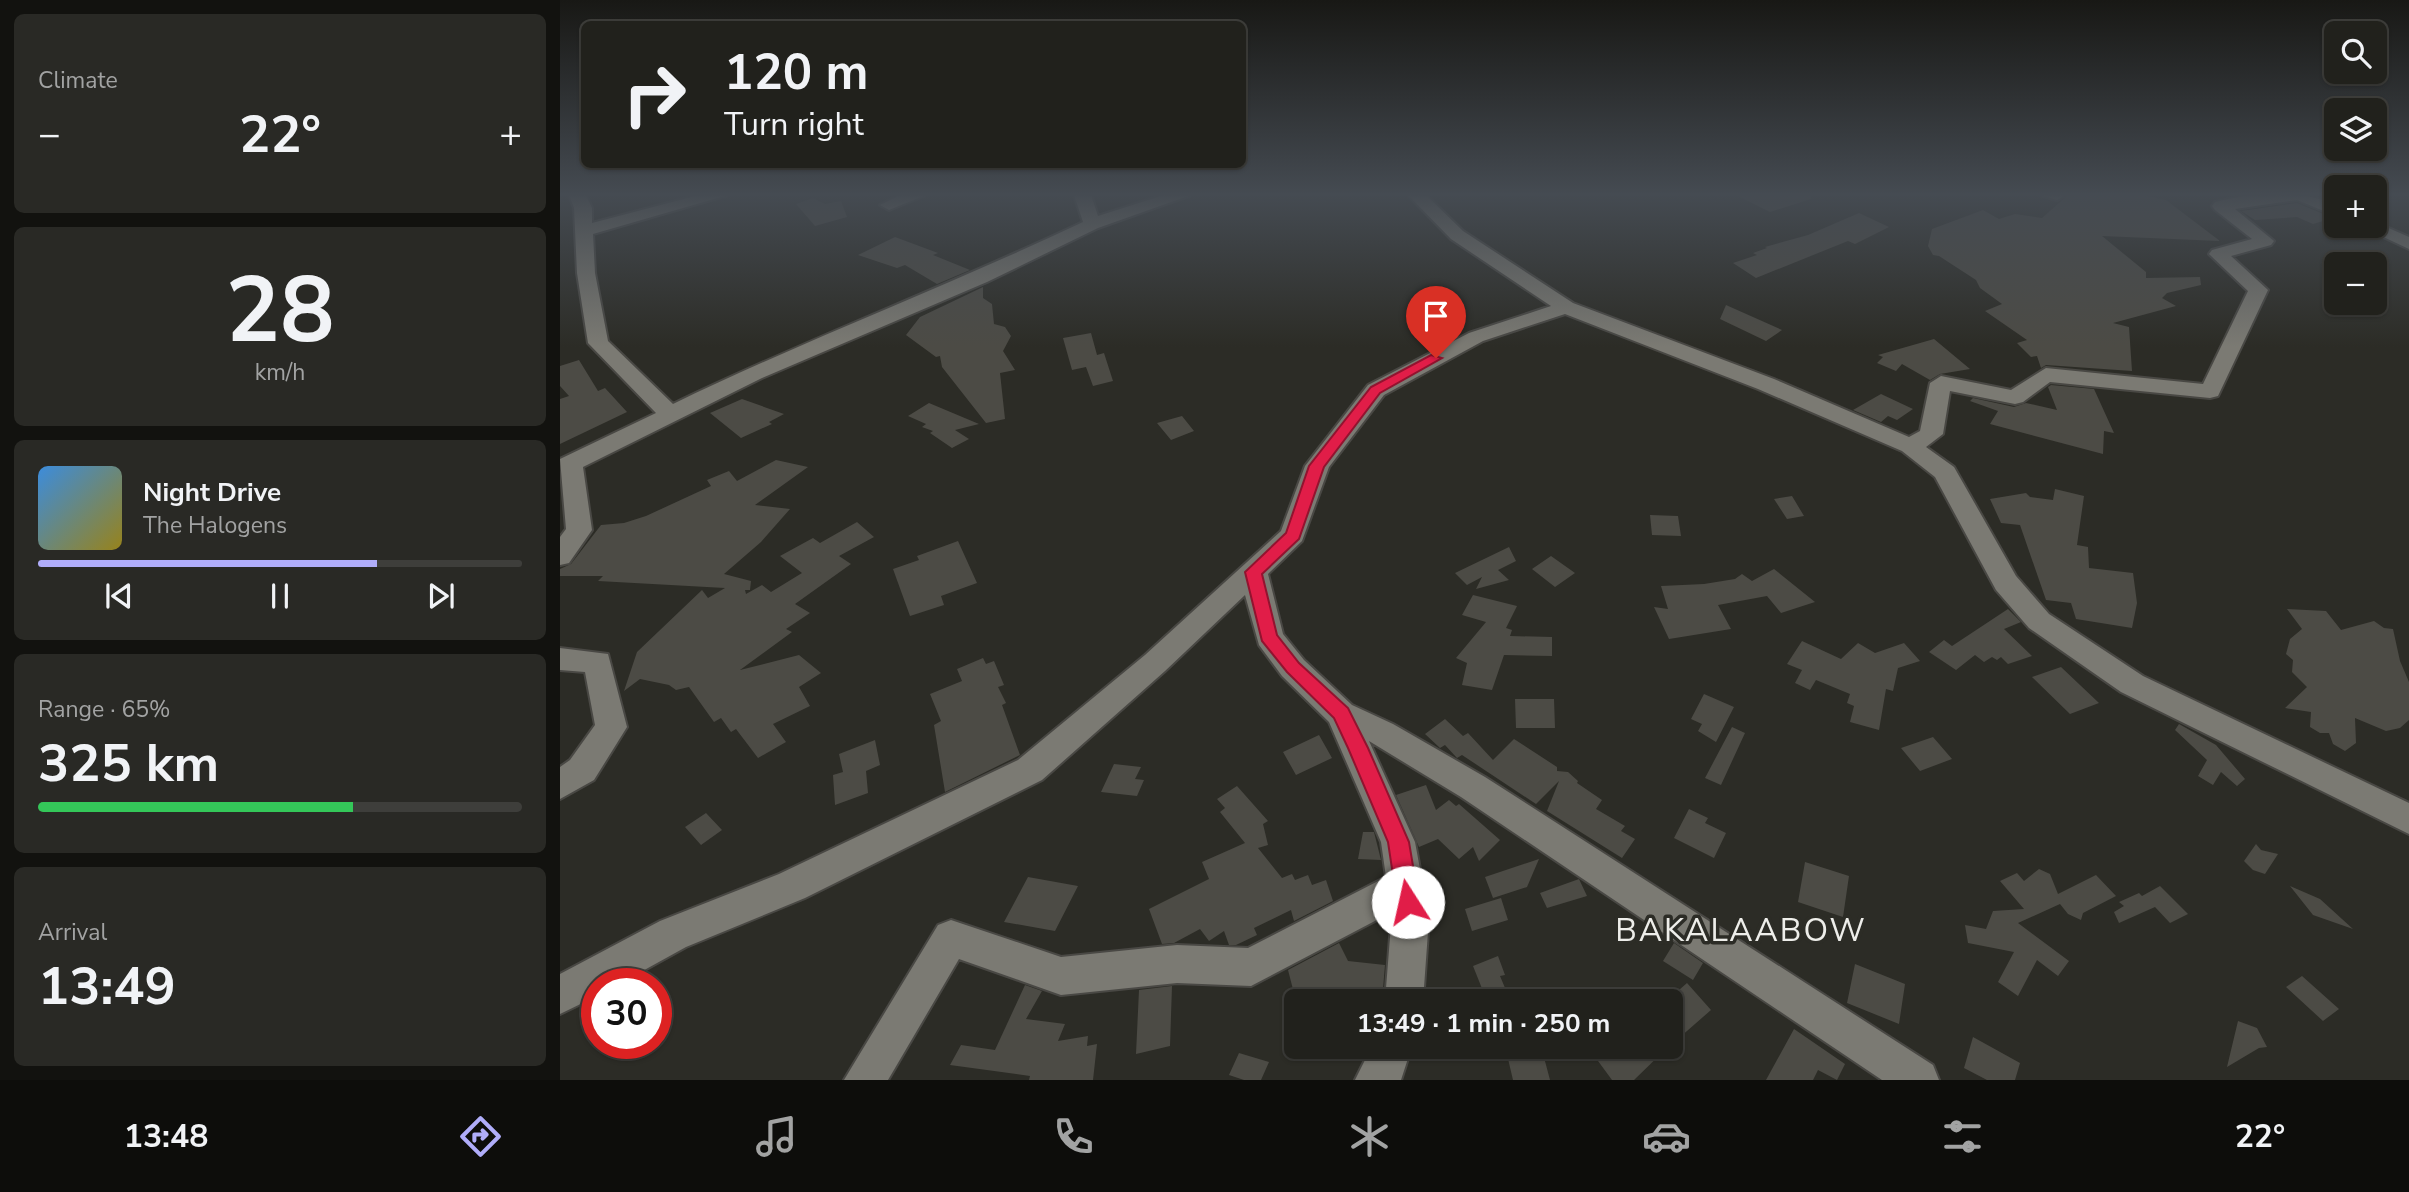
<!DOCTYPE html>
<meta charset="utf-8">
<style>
:root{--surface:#21211c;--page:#292925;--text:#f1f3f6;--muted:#a2a3a3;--line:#3e3e3b;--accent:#b0adfa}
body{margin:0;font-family:"Nunito Sans",sans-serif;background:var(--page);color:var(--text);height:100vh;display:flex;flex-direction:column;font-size:26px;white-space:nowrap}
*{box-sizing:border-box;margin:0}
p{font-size:23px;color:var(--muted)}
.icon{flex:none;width:38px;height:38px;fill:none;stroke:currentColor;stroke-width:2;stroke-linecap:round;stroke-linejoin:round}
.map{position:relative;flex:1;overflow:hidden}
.drawer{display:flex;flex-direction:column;gap:14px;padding:14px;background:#12120f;width:560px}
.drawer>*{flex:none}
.guide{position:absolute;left:21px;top:21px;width:665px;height:147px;border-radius:10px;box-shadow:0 2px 5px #0004,0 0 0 2px var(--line);background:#21211c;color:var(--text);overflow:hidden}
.buttons{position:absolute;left:1764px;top:21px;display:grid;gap:14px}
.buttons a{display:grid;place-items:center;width:63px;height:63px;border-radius:10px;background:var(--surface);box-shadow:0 2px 5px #0004,0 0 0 2px var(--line);font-size:35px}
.speed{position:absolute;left:21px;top:968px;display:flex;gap:14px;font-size:35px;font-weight:700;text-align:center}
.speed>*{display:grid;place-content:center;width:91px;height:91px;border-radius:50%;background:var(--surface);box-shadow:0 2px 5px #0004,0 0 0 2px var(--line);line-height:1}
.speed .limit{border:10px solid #d22;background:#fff;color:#111}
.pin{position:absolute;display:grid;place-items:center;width:60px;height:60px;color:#fff;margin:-72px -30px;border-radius:50% 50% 50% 0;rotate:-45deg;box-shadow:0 0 7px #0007}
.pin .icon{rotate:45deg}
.me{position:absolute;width:77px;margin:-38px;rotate:350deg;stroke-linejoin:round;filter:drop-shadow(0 0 5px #0008)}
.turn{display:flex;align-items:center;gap:24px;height:147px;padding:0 28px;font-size:32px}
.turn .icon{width:91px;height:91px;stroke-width:2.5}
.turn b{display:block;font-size:49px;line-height:60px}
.big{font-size:52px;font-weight:700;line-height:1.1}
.drawer .tile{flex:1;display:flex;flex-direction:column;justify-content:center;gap:10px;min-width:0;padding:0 24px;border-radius:10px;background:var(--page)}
.drawer .dial{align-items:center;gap:0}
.dial b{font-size:91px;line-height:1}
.song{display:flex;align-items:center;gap:21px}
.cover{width:84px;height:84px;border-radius:10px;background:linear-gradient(135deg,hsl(210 70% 55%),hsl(50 70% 35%))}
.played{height:7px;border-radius:4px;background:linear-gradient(90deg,var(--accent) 70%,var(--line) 70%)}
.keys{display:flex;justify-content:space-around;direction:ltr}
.heat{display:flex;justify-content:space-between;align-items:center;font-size:38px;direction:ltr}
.charge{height:10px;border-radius:5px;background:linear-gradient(90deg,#34c759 65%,var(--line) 0)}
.trip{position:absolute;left:724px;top:989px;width:399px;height:70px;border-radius:10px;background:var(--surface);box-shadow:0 2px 5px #0004,0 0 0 2px var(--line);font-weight:700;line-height:70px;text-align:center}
.menu{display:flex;height:112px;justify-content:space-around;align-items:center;background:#0d0d0b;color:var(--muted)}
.menu .icon{width:49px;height:49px}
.menu .selected{color:var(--accent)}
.menu b{font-size:32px;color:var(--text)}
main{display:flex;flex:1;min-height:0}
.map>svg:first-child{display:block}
.building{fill:#4c4b45}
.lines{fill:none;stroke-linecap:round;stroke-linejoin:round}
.street-casing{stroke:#494844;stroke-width:4}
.street{fill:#7b7a73;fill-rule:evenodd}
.route{fill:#e11d48;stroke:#92132f;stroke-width:2}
.labels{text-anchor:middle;stroke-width:7;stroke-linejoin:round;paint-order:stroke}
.near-quarter-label{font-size:32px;letter-spacing:2px;fill:#eeeeea;stroke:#2c2c26}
</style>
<main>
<section class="drawer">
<div class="tile"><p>Climate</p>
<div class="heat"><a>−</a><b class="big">22°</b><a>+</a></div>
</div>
<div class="tile dial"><b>28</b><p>km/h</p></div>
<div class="tile">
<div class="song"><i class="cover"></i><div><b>Night Drive</b><p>The Halogens</p></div></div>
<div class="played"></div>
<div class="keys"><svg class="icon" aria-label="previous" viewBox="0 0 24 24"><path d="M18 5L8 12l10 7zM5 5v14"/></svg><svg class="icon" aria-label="pause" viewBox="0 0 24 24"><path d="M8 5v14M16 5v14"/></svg><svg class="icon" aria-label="next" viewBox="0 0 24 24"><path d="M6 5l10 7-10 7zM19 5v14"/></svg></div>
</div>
<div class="tile"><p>Range · 65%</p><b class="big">325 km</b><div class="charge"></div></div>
<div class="tile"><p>Arrival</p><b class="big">13:49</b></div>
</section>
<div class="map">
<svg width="1849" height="1080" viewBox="0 0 1849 1080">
<rect width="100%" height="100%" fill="#2c2c26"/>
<!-- building -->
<path class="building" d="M1176 195H1251V199L1210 212Z
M1508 195H1583L1606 200 1660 241 1542 236 1586 272V278L1640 277 1641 285 1607 293 1602 298 1616 306 1553 323 1569 327 1572 371 1486 365 1481 368 1477 356 1471 357 1457 343 1467 340 1425 311 1442 304 1420 288 1416 280 1379 256 1373 255 1368 246 1372 229 1423 210 1439 219 1455 214 1482 218Z
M253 198 265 204 281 201 287 217 255 226 236 204Z
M1737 203 1773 218 1753 224 1737 217 1695 220 1681 211Z
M1299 213 1329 227 1295 244 1288 241 1196 278 1173 263 1197 255 1193 253 1207 248 1205 247 1248 235Z
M335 237 378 253 373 255 410 270 377 284 345 265 337 268 298 255Z
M423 287V298L432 304 434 324 445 327 451 336 443 351 455 370 440 373 445 419 426 423 382 367 380 356 376 357 346 335 360 317Z
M1166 305 1222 330 1206 341 1160 319Z
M531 333 537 355 544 353 553 381 533 386 526 367 512 370 503 338Z
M1374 339 1410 369 1380 374 1370 380 1342 364 1336 371 1317 363 1323 357 1318 355Z
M19 360 38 391 45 388 67 412 0 444V399L9 396 0 386V366Z
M1491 385 1534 389 1554 433 1544 431 1543 454 1430 424 1438 411 1410 401 1413 398 1454 407 1466 403 1497 410 1488 387Z
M1321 394 1353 409 1337 420 1328 416 1321 422 1293 410Z
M182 399 224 414 209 422 212 424 181 438 150 413Z
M369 403 419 424 395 430 409 439 392 448 370 433 373 431 362 427 366 424 348 416Z
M622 416 634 431 611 440 597 423Z
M216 460 248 467 195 505 230 509 201 542 164 574 191 581 190 590H185L186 594 202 585 211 592 242 573 220 556 253 538 260 543 297 522 314 537 279 556 291 564 235 604 250 613 226 629 232 632 180 670 239 655 261 673 239 687 250 706 213 724 226 742 198 758 176 729 171 732 161 718 154 722 129 687 116 690 109 685 80 679 64 691 77 652 142 590 148 598 165 588 38 581 43 576H0V569L11 564 41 525 64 523 86 516 151 486 147 480 169 471 177 481Z
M1495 489 1524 496 1517 545 1528 547 1529 568 1573 573 1577 603 1572 628 1516 619 1511 603 1486 600 1460 525 1441 523 1430 499 1466 493 1470 497 1493 500Z
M1232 496 1244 516 1227 519 1214 499Z
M1090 515 1118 516 1121 536 1092 535Z
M398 541 417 583 381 596 384 605 350 616 333 569 359 560 357 556Z
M949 547 956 561 938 570 949 580 916 589 922 577 907 585 895 573Z
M991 556 1015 573 995 587 972 569Z
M1214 569 1255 602 1221 613 1207 596 1158 605 1171 629 1109 639 1094 607 1108 609 1101 586 1144 584 1175 579 1182 574 1192 581Z
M913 595 957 606 946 628 952 630 950 636 992 637V656L944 655 932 690 902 685 907 663 896 658 926 622 902 615Z
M1448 609 1461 622 1444 629 1472 656 1448 664 1441 657 1437 660 1432 657 1424 662 1415 655 1396 670 1369 652 1384 640 1392 646Z
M1727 609 1766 611 1781 630 1814 621 1824 628 1833 629 1840 661 1849 682V720L1840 728 1826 731 1795 718 1796 743 1785 751 1773 744 1769 733H1760L1750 727 1751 712 1725 708 1747 687 1732 672 1733 660 1726 654 1730 639 1742 629Z
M1242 641 1281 659 1298 643 1315 653 1344 643 1360 661 1338 668 1333 691 1326 689 1319 730 1290 722 1294 706 1287 703 1290 694 1256 680 1250 690 1235 683 1242 670 1227 664Z
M423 658 426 664 434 661 444 685 438 687 446 703 442 705 460 755 385 792 374 725 381 721 370 694 402 681 397 669Z
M1501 667 1539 703 1510 714 1472 677Z
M1144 694 1174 707 1156 742 1138 731 1142 724 1131 719Z
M955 699H994L995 728H956Z
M885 719 903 736 908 733 933 760 954 739 997 767V771L1008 772 1018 781 1017 783 1042 800 1036 809 1065 826 1061 831 1075 839 1062 858 987 811 999 781 976 804 902 755 897 758 885 745 880 748 865 734Z
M1619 724 1656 745 1685 779 1677 786 1661 772 1653 785 1638 776 1647 760 1615 730Z
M1172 727 1185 733 1161 785 1145 778Z
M759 735 772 758 736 775 723 752Z
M1373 737 1392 759 1360 771 1341 748Z
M315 740 320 765 306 771 308 793 275 805 273 775 283 772 279 754Z
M554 764 581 767 575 779 584 780 577 796 541 792Z
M866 785 876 810 889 800 896 806 899 804 940 840 919 861 913 847 899 859 878 839 859 847 836 795Z
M677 786 708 821 703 824 708 845 698 848 722 878 732 874 735 880 748 875 752 885 766 880 773 901 734 921 731 910 694 928 697 935 676 945H669L664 931 649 941 640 929 614 943 602 944 589 909 649 879 642 862 685 843 660 812 665 808 657 799Z
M1129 809 1148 818 1145 823 1166 833 1154 858 1114 838Z
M146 813 162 830 141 845 125 827Z
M803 832H814L821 860 798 859Z
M1696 844 1701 850 1718 854 1705 874 1693 870 1684 861Z
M979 859 967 887 933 898 925 877Z
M1245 862 1289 876 1283 917 1238 902Z
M1479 869 1490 874 1498 894 1536 875 1556 896 1523 913 1521 920 1508 914 1500 904 1458 923 1509 961 1498 976 1477 960 1458 996 1438 982 1454 952 1408 943 1405 925 1426 929 1433 911 1464 909 1440 881 1457 873 1464 881Z
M468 877 518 886 495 931 444 922Z
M1019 879 1027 896 987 908 980 893Z
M1600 886 1628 914 1610 923 1595 907 1559 923 1554 912 1564 906 1559 902 1579 893 1582 896Z
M1730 886 1760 899 1793 929 1753 915Z
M941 898 948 920 912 931 905 909Z
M779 943 788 961 825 965 822 1001H736L728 970Z
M1114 943 1143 963 1133 980 1103 961Z
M938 956 945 975 940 976 948 995 927 1001 913 966Z
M1295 964 1345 984 1339 1024 1287 1003Z
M1742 976 1779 1009 1763 1021 1726 987Z
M1127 983 1151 1010 1111 1045V997Z
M465 985 482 991 466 1019 505 1024 498 1041 528 1036 527 1046 537 1044 533 1080H469L470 1076 390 1065 401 1045 435 1050Z
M612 986 610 1046 576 1054 579 990Z
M1678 1021 1697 1028 1707 1047 1699 1048 1667 1067Z
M1234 1029 1285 1064 1277 1080 1258 1070 1253 1080H1206Z
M1413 1037 1460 1063 1455 1080H1427L1404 1068Z
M945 1046H981L990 1080H953Z
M1027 1046H1109L1074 1080H1052Z
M679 1053 709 1062 701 1080H684L669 1075Z"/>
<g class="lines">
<defs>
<path id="street" d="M9 195H26L32 208V223L139 195H168L33 234 35 273 48 341 113 404C247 339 388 286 523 222L514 195H531L538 216 604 195H631L538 228 427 282 202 378 23 467 32 530 9 563 0 565V537L6 529 0 459 96 413 28 343 17 273 14 208Z
M340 195H366L329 210 320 205Z
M848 195H866L903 231 1013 303 1214 379 1349 437 1360 431 1370 383 1381 376 1451 390 1486 368 1643 384 1688 291 1649 254 1652 250 1692 239 1655 210 1652 206 1655 202C1693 193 1741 189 1776 205V216L1737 200 1675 209 1714 241 1711 245 1671 256 1708 290 1658 396 1650 398 1490 382 1463 402 1455 404 1390 391 1383 434 1366 447 1394 467 1456 576 1489 614 1583 676 1849 803V834L1561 692 1469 628 1436 590 1375 477 1342 451 1198 389 1005 314 923 341 824 395 769 467 742 541 708 574 723 634 744 660 792 705 833 724 925 777 1373 1065 1379 1080H1322L901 797 809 741 855 842 869 918 863 1001H825L832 912 691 986 617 983 501 995 399 959 328 1080H284L378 925 391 920 501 957 617 945 688 948 826 877 821 842 769 722 722 676 699 645 685 595 605 671 482 780 245 898 126 947 59 984H37V996L0 1014V974L100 921 219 874 458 760 585 655 721 531 745 466 808 385 909 333 991 306 891 239Z
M1480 195H1505L1497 200Z
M1815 222 1849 237V249L1800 226H1815Z
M0 648 48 654 67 727 34 780 0 799V767L10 760 35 725 25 672 0 670Z
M812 1046H852L841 1080H795Z"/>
</defs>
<!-- street casing -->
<use href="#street" class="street-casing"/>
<!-- street -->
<use href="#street" class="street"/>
</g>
<!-- sky -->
<linearGradient id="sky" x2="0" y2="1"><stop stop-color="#181815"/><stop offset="0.56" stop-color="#454b52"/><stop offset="1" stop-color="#454b52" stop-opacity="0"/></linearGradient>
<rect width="1849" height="347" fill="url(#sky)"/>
<!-- route -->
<path class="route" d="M871 355 882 358 820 393 764 467 739 539 702 574 717 635 739 663 788 708 808 748 849 842 859 902 856 909 848 912 840 909 837 902 828 842 788 748 774 718 727 672 702 641 685 572 726 533 749 466 811 387Z"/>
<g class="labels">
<!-- near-quarter labels -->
<g class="near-quarter-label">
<text x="1181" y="941">BAKALAABOW</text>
</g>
</g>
</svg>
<div class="buttons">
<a><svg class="icon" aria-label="search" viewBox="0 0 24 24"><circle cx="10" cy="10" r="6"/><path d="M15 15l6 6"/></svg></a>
<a><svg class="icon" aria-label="layers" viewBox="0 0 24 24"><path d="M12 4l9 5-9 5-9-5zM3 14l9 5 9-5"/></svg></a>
<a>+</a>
<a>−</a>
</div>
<div class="speed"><div class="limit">30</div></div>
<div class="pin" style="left:876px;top:358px;background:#d93025"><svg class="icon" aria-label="arrive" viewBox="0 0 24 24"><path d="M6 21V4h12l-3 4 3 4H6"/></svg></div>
<svg class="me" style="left:848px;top:902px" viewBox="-20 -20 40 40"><circle r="19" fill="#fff"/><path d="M0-13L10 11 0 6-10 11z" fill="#e11d48"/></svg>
<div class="trip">13:49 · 1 min · 250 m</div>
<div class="guide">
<div class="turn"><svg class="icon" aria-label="right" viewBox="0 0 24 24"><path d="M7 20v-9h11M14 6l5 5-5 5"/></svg><div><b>120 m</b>Turn right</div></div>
</div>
</div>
</main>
<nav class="menu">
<b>13:48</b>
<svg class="icon selected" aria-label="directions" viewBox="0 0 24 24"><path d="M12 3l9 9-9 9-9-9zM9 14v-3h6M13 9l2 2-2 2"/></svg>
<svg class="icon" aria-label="music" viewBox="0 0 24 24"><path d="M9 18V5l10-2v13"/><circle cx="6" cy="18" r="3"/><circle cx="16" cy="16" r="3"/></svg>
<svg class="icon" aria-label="phone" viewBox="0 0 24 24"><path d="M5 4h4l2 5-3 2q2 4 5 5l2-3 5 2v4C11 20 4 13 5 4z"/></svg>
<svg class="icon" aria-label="climate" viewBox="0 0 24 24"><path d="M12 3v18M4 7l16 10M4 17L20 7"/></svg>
<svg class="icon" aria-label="car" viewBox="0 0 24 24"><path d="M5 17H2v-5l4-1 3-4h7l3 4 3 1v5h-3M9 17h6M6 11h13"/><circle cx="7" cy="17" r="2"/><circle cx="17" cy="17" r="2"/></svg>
<svg class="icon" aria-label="filters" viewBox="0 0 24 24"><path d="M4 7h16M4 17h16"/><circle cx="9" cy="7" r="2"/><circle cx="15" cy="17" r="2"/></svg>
<b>22°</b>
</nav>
